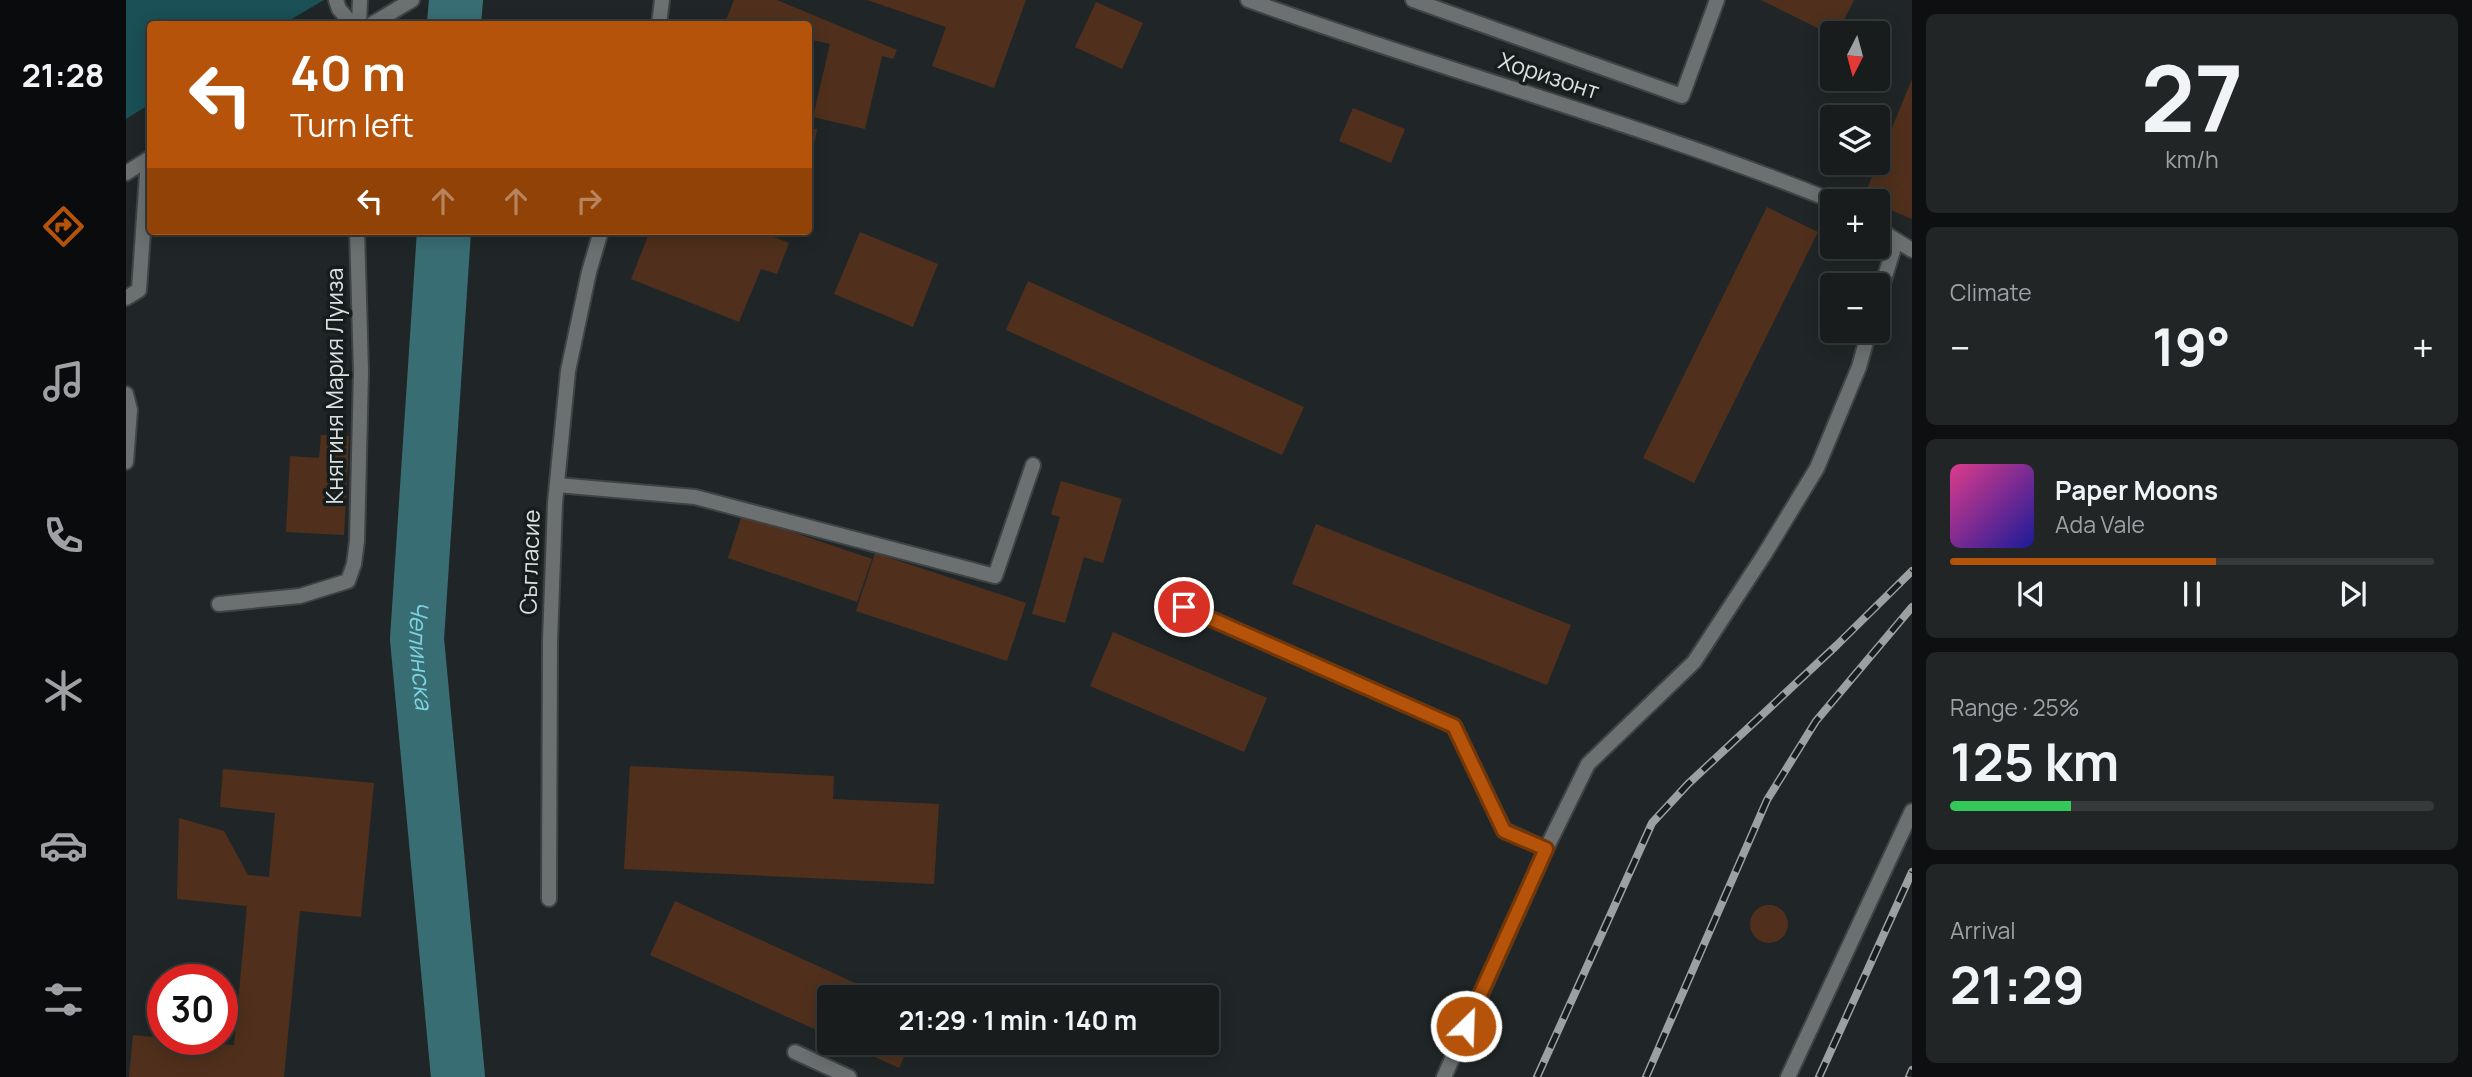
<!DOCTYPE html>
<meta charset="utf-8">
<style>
:root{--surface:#181c1d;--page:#212526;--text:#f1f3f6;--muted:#9fa1a4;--line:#363a3b;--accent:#b45309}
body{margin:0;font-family:Manrope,sans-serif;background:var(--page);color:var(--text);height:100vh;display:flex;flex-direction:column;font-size:26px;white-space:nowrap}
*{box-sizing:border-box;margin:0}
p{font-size:23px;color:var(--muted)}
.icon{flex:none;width:38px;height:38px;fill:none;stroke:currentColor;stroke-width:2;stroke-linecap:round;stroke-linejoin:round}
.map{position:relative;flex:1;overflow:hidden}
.panel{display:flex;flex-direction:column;gap:14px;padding:14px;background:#0d0f10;width:560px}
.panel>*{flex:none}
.top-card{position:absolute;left:21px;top:21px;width:665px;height:214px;border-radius:7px;box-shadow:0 4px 18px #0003,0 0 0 2px var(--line);background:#b45309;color:#fff;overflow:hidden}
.needle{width:46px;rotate:186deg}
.controls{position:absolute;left:1694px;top:21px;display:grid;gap:14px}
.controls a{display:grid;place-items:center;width:70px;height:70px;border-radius:7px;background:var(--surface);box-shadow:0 4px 18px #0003,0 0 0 2px var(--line);font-size:35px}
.speed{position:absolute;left:21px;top:964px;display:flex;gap:14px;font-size:35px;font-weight:700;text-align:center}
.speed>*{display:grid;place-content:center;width:91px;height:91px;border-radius:50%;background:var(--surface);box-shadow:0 4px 18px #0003,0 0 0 2px var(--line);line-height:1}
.speed .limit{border:10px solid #d22;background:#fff;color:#111}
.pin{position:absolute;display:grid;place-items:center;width:60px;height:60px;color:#fff;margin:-30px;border:4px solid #fff;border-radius:50%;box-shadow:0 2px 7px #0007}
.me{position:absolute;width:77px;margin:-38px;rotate:24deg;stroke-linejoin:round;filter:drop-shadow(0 0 5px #0008)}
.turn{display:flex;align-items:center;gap:24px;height:147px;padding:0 28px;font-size:32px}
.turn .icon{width:91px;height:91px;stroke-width:2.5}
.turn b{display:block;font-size:49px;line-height:60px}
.lanes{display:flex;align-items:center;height:66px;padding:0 28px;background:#0003;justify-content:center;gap:35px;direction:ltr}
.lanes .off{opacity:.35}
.big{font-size:52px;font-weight:700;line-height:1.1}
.panel .card{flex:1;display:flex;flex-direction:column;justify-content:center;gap:10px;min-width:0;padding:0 24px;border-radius:10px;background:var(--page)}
.panel .dial{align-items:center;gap:0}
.dial b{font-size:91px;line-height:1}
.song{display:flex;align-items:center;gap:21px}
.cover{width:84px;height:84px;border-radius:10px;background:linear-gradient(135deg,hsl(330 70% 55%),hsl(240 70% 35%))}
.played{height:7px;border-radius:4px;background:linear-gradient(90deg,var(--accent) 55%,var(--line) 55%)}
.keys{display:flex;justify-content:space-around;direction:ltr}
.heat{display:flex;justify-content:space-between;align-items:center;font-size:38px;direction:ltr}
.charge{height:10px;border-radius:5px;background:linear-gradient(90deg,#34c759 25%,var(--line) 0)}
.trip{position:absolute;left:691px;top:985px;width:402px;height:70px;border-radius:7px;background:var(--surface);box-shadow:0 4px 18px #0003,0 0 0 2px var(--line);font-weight:700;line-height:70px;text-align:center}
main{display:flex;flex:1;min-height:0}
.tabs{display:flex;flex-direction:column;width:126px;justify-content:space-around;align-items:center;background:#0a0b0c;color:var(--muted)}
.tabs .icon{width:49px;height:49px}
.tabs .active{color:var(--accent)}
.tabs b{font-size:32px;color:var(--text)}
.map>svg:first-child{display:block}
.green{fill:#1a5056}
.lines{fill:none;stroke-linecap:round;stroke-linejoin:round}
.river{stroke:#396d74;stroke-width:54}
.building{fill:#50301c}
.service-casing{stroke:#3e4445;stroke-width:18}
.minor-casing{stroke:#3e4445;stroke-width:18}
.tertiary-casing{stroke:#3e4445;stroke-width:18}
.service{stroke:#6c7070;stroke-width:14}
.minor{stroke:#6c7070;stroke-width:14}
.tertiary{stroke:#6c7070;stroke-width:14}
.rail-casing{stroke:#9ca0a1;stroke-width:8}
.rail{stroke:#161d1d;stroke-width:5;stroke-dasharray:16;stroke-linecap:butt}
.route-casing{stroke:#753606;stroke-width:18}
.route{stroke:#b45309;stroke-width:12}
.labels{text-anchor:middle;stroke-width:7;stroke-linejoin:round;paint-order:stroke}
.street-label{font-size:23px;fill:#dce0e1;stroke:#161d1d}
.water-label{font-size:24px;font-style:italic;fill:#7bd4df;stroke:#161d1d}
</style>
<main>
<nav class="tabs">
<b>21:28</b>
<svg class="icon active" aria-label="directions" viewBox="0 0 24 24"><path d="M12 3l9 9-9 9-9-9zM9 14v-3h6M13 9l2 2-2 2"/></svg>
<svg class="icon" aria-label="music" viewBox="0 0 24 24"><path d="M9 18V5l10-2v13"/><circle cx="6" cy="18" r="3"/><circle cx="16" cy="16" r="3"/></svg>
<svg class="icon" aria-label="phone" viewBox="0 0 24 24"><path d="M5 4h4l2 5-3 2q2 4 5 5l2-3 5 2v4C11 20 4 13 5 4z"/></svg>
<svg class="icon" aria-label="climate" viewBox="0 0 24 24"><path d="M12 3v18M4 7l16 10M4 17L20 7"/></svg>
<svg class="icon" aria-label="car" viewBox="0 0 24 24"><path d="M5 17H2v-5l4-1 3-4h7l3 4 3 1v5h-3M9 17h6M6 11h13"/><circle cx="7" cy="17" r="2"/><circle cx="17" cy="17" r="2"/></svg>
<svg class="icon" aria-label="filters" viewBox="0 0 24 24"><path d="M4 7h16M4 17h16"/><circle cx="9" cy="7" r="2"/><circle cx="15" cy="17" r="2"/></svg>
</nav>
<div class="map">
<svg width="1786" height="1077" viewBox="0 0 1786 1077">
<rect width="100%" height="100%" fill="#202627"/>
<!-- green -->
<path class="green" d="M0 0H198L157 24H24V104L0 119Z"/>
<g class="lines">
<!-- river -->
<g class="river">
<path d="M328 24 330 0"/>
<path id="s1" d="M318 231 291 639 332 1077"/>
</g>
</g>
<!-- building -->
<path class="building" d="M608 0H651L771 50 767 59 756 56 739 129 687 117 704 44 682 39V24L599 23Z
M741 0H900L868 88 806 66 820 27Z
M1635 0H1728L1711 33H1706V35Z
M970 2 1017 23 996 69 949 47Z
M1786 79V219L1752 205V201L1737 199Z
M1227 108 1279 129 1265 163 1213 141Z
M682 128 691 129 684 167H682Z
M1641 207 1692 232 1568 483 1517 458Z
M524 231H633L663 243 651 274 635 269 613 322 505 279Z
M734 232 812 264 787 327 708 294Z
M902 281 1178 407 1156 455 880 330Z
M195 435 223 436 218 535 160 532 164 456 193 458Z
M935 481 996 499 977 563 958 557 939 623 906 614 934 517 925 514Z
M616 515 746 559 731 602 602 558Z
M1190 524 1445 625 1421 685 1166 584Z
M749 553 900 603 881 661 730 611Z
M987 632 1141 698 1118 752 964 686Z
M504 766 708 776 707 799 813 804 808 884 498 869Z
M97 769 248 783 235 917 174 911 158 1077H3L7 1035 37 1038V1040L108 1045 121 906 51 899 53 818 98 831 122 875 143 877 149 813 94 807Z
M549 901 762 998H704V1036L524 955Z
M1624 924a19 19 0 1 1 38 0a19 19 0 1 1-38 0Z
M718 1043H784L773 1068Z"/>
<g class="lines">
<defs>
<path id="service" d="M210 0 213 9 226 24
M1287 0 1556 96 1591 0
M0 298 13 290 22 160
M1752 299 1770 241
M0 394 4 410 0 462
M431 485 569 497 869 576 907 465
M93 604 174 596 222 581 228 564 231 541 235 371 231 231
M1058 607 1328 726 1378 830 1420 849 1462 764 1568 662 1638 555 1691 468 1733 367 1743 331
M669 1052 723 1077
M1662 1077 1786 811"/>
<path id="minor" d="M1122 0C1316 70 1516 124 1707 201
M233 24 234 0
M533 24 536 0
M1752 229 1786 250
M423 899 424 641 429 503 442 371 463 272 475 231
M1318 1077 1420 849"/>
<path id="tertiary" d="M246 24 286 0
M0 173 24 158"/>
</defs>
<!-- service casing -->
<use href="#service" class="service-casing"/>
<!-- minor casing -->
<use href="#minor" class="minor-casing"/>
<!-- tertiary casing -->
<use href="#tertiary" class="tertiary-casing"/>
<!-- service -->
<use href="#service" class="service"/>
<!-- minor -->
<use href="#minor" class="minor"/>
<!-- tertiary -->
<use href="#tertiary" class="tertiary"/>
<defs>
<path id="rail" d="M1411 1077 1526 823 1562 784 1711 645 1786 571
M1520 1077 1641 800 1690 721 1786 607
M1693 1077 1786 872
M1783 1077 1786 1070"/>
</defs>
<!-- rail casing -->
<use href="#rail" class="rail-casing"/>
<!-- rail -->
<use href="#rail" class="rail"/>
</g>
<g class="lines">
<defs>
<path id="route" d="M1058 607 1328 726 1378 831 1420 849 1340 1026"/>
</defs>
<!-- route casing -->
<use href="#route" class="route-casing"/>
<!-- route -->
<use href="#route" class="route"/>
</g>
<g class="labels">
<!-- street labels -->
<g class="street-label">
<text transform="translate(1423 76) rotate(18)" y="8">Хоризонт</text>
<text transform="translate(209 386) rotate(-90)" y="8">Княгиня Мария Луиза</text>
<text transform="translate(404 562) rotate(-88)" y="8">Съгласие</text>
</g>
<!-- water labels -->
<g class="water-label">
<text dy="8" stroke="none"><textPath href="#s1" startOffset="425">Чепинска</textPath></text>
</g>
</g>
</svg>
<div class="controls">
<a><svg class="needle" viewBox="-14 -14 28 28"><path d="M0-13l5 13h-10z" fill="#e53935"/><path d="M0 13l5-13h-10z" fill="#9fa1a4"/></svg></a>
<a><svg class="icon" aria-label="layers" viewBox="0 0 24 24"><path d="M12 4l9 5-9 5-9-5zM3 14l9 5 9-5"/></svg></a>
<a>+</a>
<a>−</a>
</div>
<div class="speed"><div class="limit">30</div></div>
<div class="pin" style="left:1058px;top:607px;background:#d93025"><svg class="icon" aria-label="arrive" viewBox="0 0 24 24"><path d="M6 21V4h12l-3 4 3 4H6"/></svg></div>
<svg class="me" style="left:1340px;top:1026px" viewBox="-20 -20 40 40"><circle r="17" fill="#b45309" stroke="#fff" stroke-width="3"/><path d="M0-11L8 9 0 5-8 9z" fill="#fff"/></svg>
<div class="trip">21:29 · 1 min · 140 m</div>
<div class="top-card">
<div class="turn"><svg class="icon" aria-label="left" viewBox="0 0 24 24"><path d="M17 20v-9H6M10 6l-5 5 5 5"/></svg><div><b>40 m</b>Turn left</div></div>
<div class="lanes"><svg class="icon" aria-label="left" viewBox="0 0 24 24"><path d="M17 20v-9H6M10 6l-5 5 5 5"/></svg><svg class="icon off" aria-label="ahead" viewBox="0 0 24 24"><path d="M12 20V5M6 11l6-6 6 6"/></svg><svg class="icon off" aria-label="ahead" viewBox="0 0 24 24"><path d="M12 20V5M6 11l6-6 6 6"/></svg><svg class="icon off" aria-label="right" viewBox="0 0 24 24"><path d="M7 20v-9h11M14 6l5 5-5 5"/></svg></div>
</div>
</div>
<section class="panel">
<div class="card dial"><b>27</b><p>km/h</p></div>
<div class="card"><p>Climate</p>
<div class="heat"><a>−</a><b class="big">19°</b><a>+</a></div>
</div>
<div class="card">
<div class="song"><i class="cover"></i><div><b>Paper Moons</b><p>Ada Vale</p></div></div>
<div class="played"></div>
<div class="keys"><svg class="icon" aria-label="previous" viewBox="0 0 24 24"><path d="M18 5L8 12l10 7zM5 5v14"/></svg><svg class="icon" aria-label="pause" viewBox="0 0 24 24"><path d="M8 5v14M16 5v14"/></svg><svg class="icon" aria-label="next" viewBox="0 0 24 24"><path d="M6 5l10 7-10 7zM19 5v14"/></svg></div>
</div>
<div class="card"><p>Range · 25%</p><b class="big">125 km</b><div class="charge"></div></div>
<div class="card"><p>Arrival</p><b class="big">21:29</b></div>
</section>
</main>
